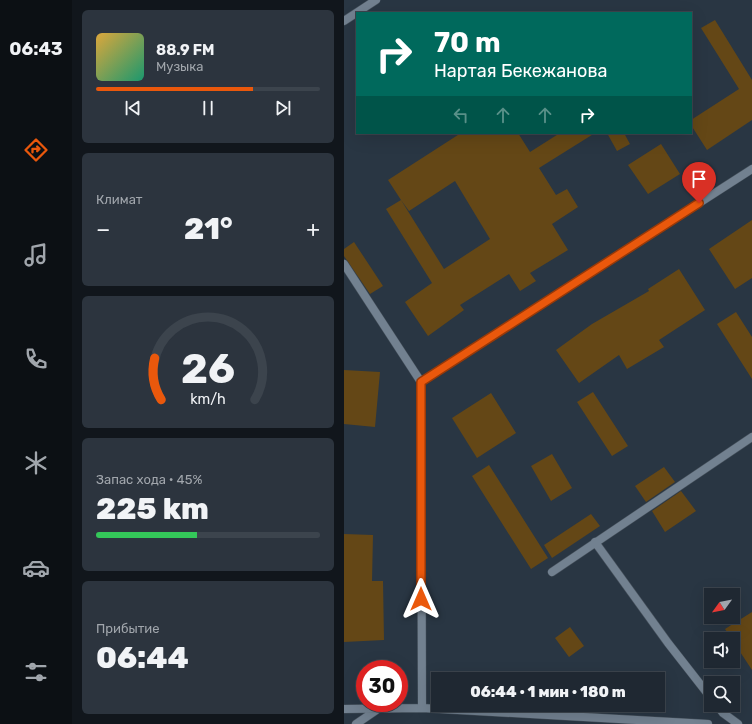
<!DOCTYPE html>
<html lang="ru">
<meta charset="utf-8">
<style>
:root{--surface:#1f2832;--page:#2c343e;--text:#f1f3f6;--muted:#a1a6ac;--line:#3c444d;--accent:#ea580c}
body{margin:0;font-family:Rubik,sans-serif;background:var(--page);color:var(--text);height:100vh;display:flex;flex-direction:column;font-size:15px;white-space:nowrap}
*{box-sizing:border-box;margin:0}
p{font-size:13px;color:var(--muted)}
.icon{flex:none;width:22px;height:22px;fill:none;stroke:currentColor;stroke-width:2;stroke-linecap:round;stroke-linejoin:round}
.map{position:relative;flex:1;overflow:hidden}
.drawer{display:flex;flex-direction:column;gap:10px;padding:10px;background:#11161c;width:272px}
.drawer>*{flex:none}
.top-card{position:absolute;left:12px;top:12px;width:336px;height:122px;border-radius:0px;box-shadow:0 4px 16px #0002,0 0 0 1px var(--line);background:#00695c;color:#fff;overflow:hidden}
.needle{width:26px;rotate:237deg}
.tools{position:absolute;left:360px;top:588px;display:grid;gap:8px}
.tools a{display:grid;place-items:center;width:36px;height:36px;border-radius:0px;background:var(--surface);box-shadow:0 4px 16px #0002,0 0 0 1px var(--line);font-size:20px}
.speed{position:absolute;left:12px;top:660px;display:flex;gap:8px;font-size:20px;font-weight:700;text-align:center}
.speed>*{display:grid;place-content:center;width:52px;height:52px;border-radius:50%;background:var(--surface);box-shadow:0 4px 16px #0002,0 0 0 1px var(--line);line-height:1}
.speed .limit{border:6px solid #d22;background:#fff;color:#111}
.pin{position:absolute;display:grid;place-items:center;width:34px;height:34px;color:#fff;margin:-41px -17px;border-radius:50% 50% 50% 0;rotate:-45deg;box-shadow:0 0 4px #0007}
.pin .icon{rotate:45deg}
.me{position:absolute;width:44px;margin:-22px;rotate:0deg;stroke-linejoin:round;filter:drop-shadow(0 0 3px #0008)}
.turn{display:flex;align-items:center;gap:14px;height:84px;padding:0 12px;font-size:18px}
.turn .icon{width:52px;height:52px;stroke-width:2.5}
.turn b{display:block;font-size:28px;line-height:34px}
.lanes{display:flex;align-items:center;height:38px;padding:0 12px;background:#0003;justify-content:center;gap:20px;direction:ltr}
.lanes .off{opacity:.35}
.big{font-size:30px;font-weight:800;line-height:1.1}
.drawer .tile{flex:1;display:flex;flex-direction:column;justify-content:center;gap:6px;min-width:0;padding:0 14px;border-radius:6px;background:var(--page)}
.drawer .dial{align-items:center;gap:0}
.dial svg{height:104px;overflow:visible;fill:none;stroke:var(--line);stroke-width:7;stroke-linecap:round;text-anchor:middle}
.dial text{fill:var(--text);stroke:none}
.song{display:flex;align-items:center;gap:12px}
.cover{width:48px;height:48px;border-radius:6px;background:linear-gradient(135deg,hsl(40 70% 55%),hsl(160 70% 35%))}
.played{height:4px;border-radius:2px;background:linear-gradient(90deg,var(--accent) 70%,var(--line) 70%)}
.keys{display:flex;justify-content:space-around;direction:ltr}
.heat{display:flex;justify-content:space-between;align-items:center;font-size:22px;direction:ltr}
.charge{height:6px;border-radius:3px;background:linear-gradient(90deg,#34c759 45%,var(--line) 0)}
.trip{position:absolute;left:87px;top:672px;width:234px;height:40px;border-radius:0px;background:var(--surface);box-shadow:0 4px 16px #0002,0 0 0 1px var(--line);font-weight:800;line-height:40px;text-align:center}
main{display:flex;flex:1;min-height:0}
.tab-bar{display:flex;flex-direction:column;width:72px;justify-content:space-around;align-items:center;background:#0c1014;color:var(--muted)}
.tab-bar .icon{width:28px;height:28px}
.tab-bar .current{color:var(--accent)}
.tab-bar b{font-size:18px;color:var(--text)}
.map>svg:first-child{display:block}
.building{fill:#644716;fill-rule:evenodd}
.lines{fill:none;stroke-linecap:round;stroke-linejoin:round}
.minor-casing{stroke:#46515c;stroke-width:9}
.minor{stroke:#728190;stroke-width:8}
.route-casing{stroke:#983908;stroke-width:10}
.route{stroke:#ea580c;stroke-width:7}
</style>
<main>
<nav class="tab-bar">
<b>06:43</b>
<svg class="icon current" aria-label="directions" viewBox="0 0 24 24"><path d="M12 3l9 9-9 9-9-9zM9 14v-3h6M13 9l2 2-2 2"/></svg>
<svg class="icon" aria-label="music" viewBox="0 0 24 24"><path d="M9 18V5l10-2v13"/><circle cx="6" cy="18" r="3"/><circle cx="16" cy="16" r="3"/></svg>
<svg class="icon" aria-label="phone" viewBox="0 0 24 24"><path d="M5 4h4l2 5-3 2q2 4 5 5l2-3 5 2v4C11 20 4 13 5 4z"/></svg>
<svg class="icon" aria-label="climate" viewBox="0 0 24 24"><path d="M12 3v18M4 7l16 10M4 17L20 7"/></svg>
<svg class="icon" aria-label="car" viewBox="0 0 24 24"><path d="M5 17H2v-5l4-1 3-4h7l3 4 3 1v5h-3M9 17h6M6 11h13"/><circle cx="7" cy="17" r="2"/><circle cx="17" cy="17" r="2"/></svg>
<svg class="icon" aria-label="filters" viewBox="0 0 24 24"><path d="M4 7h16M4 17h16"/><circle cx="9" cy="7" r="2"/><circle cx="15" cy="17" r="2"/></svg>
</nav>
<section class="drawer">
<div class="tile">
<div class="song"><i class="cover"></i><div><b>88.9 FM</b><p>Музыка</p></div></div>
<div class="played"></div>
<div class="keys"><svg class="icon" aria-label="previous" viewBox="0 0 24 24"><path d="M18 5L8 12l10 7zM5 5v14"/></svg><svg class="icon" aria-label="pause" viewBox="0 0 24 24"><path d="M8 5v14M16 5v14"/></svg><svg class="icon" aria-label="next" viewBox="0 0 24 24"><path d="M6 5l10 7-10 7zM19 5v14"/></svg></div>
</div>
<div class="tile"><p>Климат</p>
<div class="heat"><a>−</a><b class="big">21°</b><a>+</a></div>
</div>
<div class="tile dial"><svg viewBox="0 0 100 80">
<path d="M14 69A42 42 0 1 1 86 69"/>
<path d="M14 69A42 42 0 0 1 9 37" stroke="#ea580c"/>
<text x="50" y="56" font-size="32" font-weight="700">26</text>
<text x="50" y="72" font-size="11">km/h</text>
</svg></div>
<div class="tile"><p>Запас хода · 45%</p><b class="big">225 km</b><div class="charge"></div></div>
<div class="tile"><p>Прибытие</p><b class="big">06:44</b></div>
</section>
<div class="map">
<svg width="408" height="724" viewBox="0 0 408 724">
<rect width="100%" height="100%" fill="#293643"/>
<!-- building -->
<path class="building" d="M371 20 408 80V120L363 150 347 125V120L395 89 357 28Z
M117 133H174L186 152 216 133H251L195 168 212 195 223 189 234 207 208 224 224 250 186 273 192 281 176 291 165 274 116 305 120 310 84 336 61 302 88 283 42 209 57 200 44 180ZM111 181 146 239 100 269 57 200 65 211Z
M263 133H280L286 144 273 151Z
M317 144 336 174 304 194 284 165Z
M408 220V278L391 289 365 249Z
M10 242 39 286 26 294 0 256V249Z
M335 269 361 310 315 340 320 347 283 369 275 355 235 383 212 350 248 324 305 291 304 289Z
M392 312 408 337V379L373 324Z
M0 370 36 372 31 427 0 424Z
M249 392 284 446 268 456 233 402Z
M147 393 172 433 133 458 108 418Z
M208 454 228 488 207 501 187 466Z
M145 465 204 558 187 569 128 476Z
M320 467 331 482 302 502 291 486Z
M337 491 352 511 321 532 308 511Z
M247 514 256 526 208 558 200 545Z
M0 534 29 535 28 581H39L40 640 0 642Z
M408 612V670L381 629Z
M226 627 240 646 225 657 211 638Z"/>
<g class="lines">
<defs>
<path id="minor" d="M0 21 32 0
M0 264 77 382
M77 382 408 169
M77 382 78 708
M251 542 324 643 367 698
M208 572 408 437
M373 705 379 713 394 724
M0 709 78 708 364 724
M12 724 34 709"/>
</defs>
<!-- minor casing -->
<use href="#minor" class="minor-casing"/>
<!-- minor -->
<use href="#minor" class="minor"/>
</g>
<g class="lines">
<defs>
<path id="route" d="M77 599V382L355 203"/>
</defs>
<!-- route casing -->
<use href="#route" class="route-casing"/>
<!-- route -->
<use href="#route" class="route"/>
</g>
</svg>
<div class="tools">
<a><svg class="needle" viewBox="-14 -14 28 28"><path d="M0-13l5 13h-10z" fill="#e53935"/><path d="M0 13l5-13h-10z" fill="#a1a6ac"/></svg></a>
<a><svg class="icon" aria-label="sound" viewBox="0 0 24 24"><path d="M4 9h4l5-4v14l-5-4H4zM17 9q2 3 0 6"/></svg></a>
<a><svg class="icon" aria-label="search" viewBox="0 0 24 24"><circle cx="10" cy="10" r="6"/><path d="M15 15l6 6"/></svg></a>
</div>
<div class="speed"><div class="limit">30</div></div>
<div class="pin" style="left:355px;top:203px;background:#d93025"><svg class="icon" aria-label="arrive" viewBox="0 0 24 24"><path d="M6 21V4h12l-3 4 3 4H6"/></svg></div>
<svg class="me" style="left:77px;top:599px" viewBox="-20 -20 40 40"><path d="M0-17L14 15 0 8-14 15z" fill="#ea580c" stroke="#fff" stroke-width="4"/></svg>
<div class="trip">06:44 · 1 мин · 180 m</div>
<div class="top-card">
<div class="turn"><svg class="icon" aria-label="right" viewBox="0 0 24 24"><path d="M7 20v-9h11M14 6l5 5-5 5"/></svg><div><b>70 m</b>Нартая Бекежанова</div></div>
<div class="lanes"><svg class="icon off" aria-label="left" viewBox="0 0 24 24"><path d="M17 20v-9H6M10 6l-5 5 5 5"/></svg><svg class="icon off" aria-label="ahead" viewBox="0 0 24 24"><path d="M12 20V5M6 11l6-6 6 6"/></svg><svg class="icon off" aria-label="ahead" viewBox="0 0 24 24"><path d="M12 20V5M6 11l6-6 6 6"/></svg><svg class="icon" aria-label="right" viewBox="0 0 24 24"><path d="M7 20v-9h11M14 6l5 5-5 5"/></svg></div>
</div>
</div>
</main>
